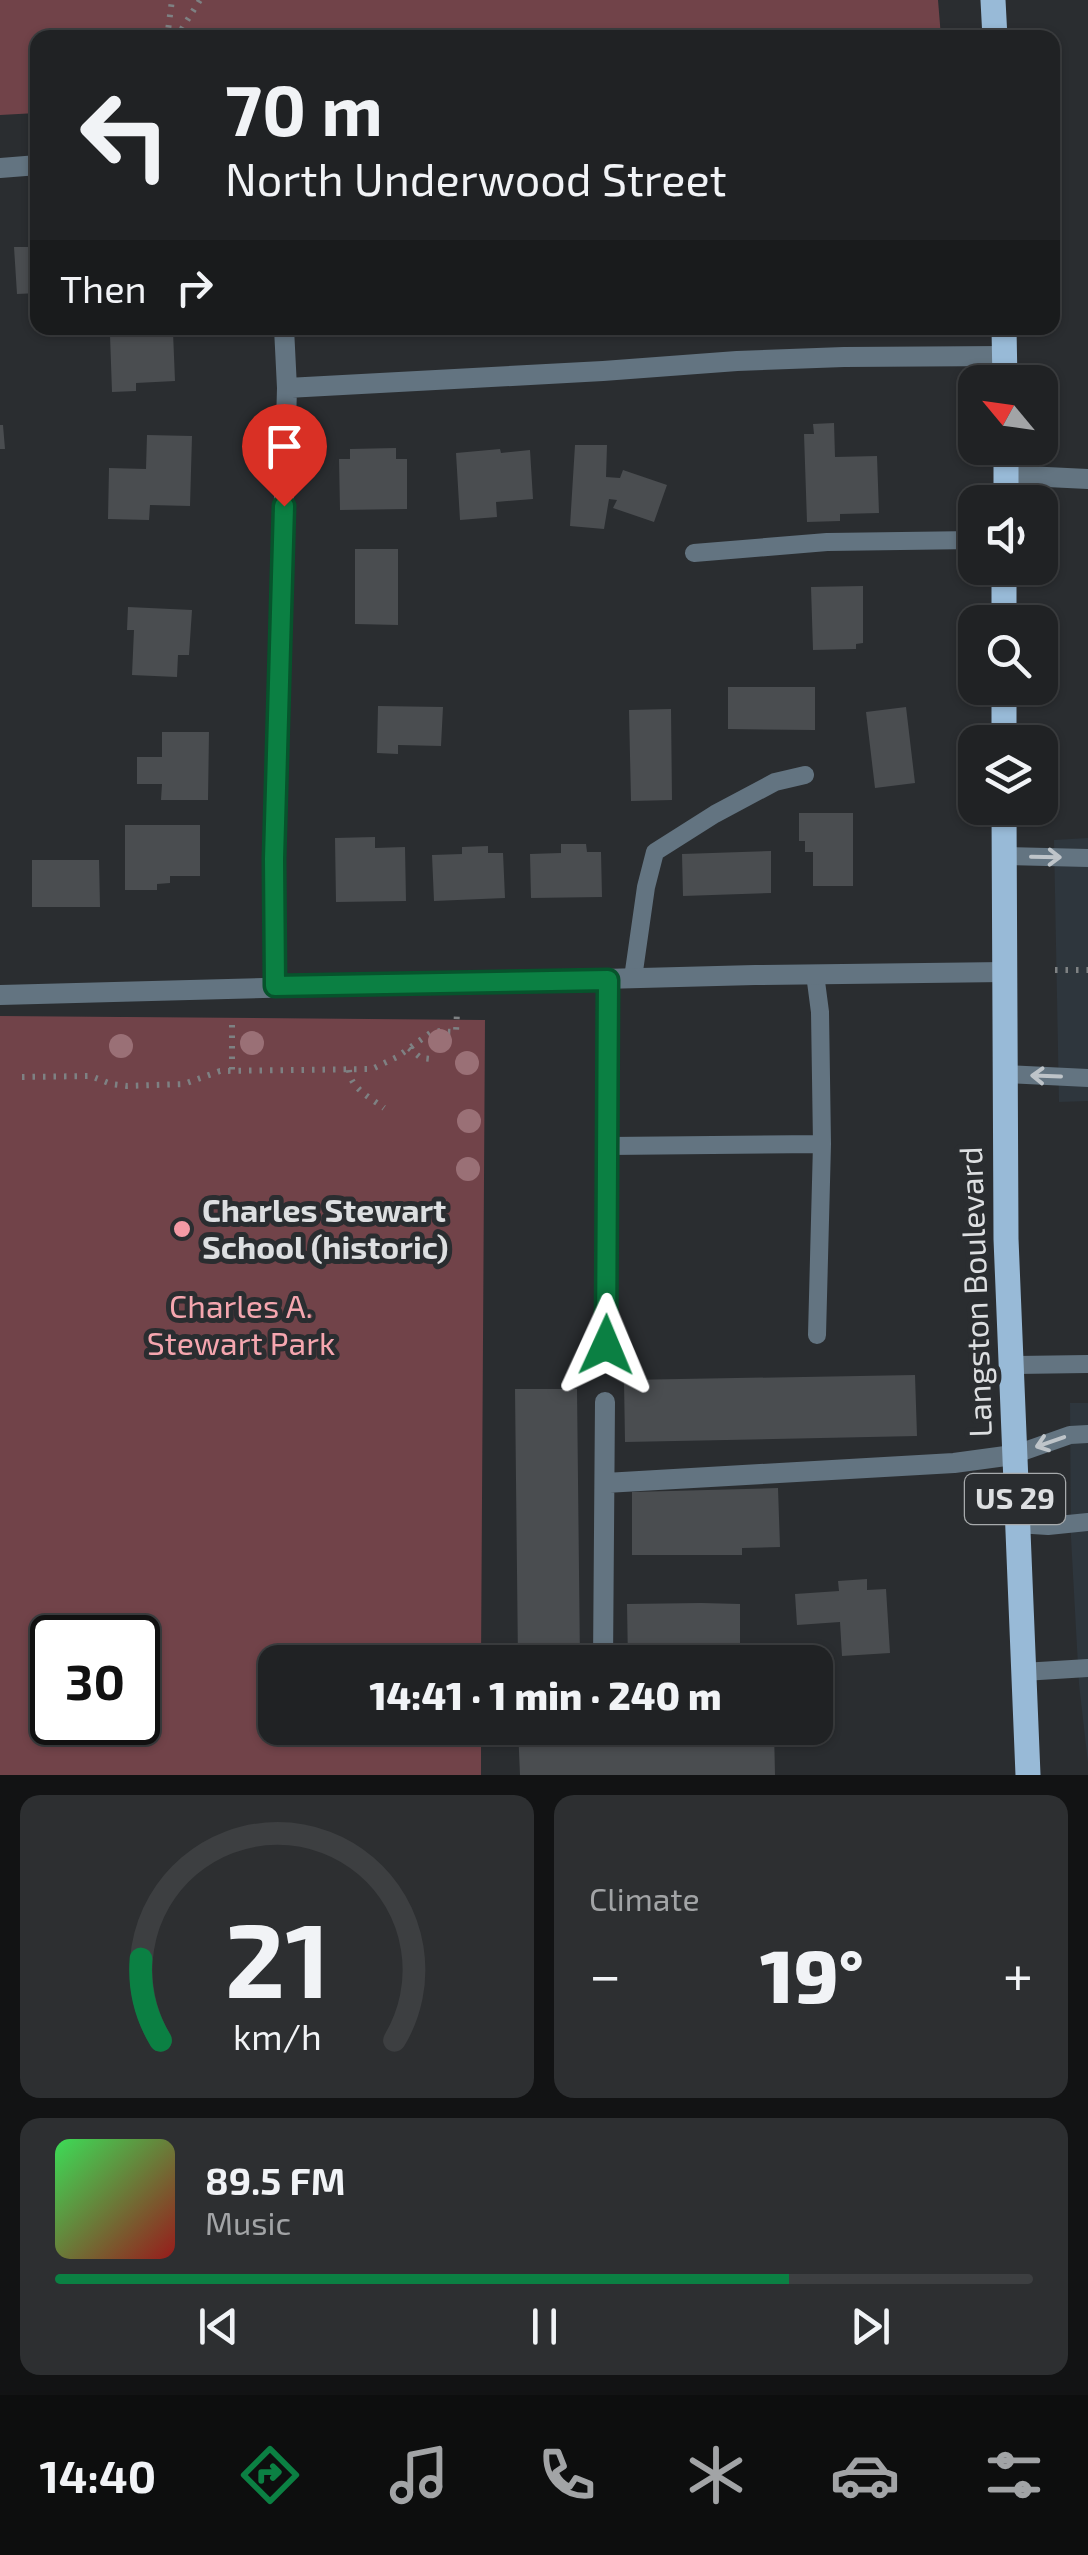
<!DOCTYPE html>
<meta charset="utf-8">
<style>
:root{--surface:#202224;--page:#2d2f31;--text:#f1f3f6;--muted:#a2a4a6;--line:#3d3f41;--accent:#0b8043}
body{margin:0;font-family:"Exo 2",sans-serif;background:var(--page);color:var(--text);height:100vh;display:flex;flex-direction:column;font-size:38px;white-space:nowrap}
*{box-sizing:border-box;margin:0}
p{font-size:32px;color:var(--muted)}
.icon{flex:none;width:55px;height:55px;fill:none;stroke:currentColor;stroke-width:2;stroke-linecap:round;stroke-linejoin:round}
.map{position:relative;height:1775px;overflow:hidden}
.sheet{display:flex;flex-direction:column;gap:20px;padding:20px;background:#121314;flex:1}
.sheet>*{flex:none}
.banner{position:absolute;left:30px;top:30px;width:1030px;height:305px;border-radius:20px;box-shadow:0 2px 8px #0004,0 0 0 2px var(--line);background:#202224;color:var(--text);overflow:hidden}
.needle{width:65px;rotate:299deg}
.tools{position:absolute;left:958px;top:365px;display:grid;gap:20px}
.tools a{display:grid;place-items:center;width:100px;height:100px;border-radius:20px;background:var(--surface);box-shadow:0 2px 8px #0004,0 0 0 2px var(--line);font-size:50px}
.speed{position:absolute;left:30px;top:1615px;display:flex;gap:20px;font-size:50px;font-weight:700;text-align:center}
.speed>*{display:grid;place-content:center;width:130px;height:130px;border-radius:50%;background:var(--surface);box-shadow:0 2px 8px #0004,0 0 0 2px var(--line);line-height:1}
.speed .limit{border:5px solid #111;border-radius:15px;background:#fff;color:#111}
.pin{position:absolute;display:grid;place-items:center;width:85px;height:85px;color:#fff;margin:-102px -42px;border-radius:50% 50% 50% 0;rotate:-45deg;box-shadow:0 0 10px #0007}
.pin .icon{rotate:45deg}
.me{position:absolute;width:110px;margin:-55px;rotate:1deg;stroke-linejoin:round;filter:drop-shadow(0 0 8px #0008)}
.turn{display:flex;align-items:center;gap:35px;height:210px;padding:0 30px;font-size:45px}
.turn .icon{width:130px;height:130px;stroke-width:2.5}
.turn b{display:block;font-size:70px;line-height:85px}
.then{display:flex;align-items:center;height:95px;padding:0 30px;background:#0003;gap:20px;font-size:38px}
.big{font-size:75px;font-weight:800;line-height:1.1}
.sheet .tile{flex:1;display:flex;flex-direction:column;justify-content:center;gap:15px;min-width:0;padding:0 35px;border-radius:20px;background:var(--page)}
.sheet .dial{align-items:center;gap:0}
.dial svg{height:260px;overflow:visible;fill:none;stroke:var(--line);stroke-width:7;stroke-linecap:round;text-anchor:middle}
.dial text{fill:var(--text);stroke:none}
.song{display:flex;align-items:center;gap:30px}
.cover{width:120px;height:120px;border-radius:15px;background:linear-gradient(135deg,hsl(130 70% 55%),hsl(0 70% 35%))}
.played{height:10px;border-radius:5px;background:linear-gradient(90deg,var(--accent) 75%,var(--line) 75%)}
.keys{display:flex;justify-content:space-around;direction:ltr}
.heat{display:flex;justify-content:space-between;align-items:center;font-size:55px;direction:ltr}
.sheet .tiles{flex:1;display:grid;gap:20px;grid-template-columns:1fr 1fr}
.tile:last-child{grid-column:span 2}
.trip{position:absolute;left:258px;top:1645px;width:575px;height:100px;border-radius:20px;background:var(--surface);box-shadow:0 2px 8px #0004,0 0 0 2px var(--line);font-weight:800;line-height:100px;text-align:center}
.menu{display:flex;height:160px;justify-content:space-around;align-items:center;background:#0d0e0e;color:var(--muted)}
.menu .icon{width:70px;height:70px}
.menu .selected{color:var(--accent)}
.menu b{font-size:45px;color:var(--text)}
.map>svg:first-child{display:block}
.built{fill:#2e363d}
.green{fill:#714349;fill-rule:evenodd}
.building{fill:#4a4d50}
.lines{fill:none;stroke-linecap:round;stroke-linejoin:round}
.path{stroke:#7e8183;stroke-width:6;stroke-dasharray:2.5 8;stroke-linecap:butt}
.service{stroke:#637481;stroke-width:18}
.minor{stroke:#637481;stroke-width:20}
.primary{stroke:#98bad7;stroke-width:25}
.tree{fill:#9a7076}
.oneway{stroke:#bec4c9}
.route-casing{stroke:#07532c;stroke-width:25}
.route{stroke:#0b8043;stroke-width:18}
.poi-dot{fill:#f49aa5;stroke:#2a2d30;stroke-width:4}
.labels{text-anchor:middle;stroke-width:10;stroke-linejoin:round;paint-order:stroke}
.shield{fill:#2a2d30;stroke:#a7aaac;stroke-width:2.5}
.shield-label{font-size:30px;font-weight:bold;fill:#dddfe1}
.poi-label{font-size:32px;font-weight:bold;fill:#dddfe1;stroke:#2a2d30;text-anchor:start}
.street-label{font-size:32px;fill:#dddfe1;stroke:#2a2d30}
.park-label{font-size:32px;fill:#f5a6af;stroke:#2a2d30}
</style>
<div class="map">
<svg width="1088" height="1775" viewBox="0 0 1088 1775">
<rect width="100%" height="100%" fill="#2a2d30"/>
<!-- built -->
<path class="built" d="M1088 838V1101L1059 1102 1054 840Z
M1070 1403H1088V1763L1079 1684 1071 1538Z"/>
<!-- green -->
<path class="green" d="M0 0H938L941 37 38 38 37 113 0 115Z
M0 1016 485 1020 481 1662H275V1728H481V1775H0ZM52 1638H138V1722H52Z"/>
<!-- building -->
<path class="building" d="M38 230V293L17 294 14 247H28V231Z
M173 332 175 381 136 383V391L112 392 110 335Z
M834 423 835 457 877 456 879 513 840 514V521L807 522 804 434H814L813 424Z
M0 425H3L5 449H0Z
M147 435 192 436 190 506 150 505 149 520 108 519 109 468 146 469Z
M575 445H607L606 477 620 478 623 470 667 485 654 522 613 508 617 500 609 499 604 529 570 526Z
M396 448V459H407V509L340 510 339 459H350V449Z
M500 449 501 453 530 450 533 499 496 502 497 517 460 520 456 453Z
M355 549H398V625L355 624Z
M863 586V643L856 644V649L813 650 811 587Z
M128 607 192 610 189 655H178L177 677 132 675 134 630H127Z
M728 687H815V730L728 729Z
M378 706 443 707 441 746 398 745V754L377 753Z
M906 707 915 783 875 788 866 712Z
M671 709 672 800 631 801 629 710Z
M162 732H209L208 800H161L162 784H137V757H162Z
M799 813H853V886H813V852H805V841H799Z
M125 825H200V876H170V883L157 884V890H125Z
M375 837V848L405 847 406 901 336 902 335 838Z
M561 844H586L587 852H601L602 897 531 898 530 854 561 853Z
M488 846V853H503L505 898 434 901 432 855 462 854V847Z
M771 851V893L683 896 682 854Z
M32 860H99L100 907H32Z
M915 1375 917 1436 625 1442 624 1380Z
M515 1389H577L580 1662H518Z
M778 1488 780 1547 742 1548V1555H632V1492Z
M867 1579V1590L886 1589 890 1653 842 1656 840 1622 797 1625 795 1594 839 1591 838 1581Z
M701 1603 740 1604V1662H628L627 1604Z
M518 1728H736V1731L774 1730 775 1775H520Z"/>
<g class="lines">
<!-- path -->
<path class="path" d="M167 38 172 0
M176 38 200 0
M1055 970H1088
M232 1025V1071
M409 1048 421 1058 431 1059
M349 1070C350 1088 371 1098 384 1108
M22 1077 91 1076 111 1084 127 1086 184 1084 220 1071 372 1069 397 1057 433 1031 456 1032 457 1012"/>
<!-- service -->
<path class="service" d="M694 553 827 542 975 540
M1003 856 1088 858
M633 978 646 887 655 852 715 814 775 782 805 775
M1004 1074 1088 1078
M609 1146 822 1144 820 1012 815 974
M817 1335 822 1144
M1010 1365 1088 1364
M1013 1455 1070 1435 1088 1434
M1016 1524 1048 1526 1088 1522
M1023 1672 1088 1668"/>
<!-- minor -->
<path class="minor" d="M0 168 38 165
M287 388 603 371 737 361 844 357 1004 356
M1007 475 1088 479
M275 986 274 859 287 388 284 328
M0 995 755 975 1005 972
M606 1345 608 980
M605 1483 954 1463 1013 1455
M603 1662 605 1402"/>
<!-- primary -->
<path class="primary" d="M993 0 995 38
M1004 328 1005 382
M1006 502V448
M1004 622V568
M1004 742V688
M1004 808 1006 1239 1028 1775"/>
</g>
<!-- trees -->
<g class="tree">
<circle cx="440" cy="1041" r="12"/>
<circle cx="252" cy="1043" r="12"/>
<circle cx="121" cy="1046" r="12"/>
<circle cx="467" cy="1063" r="12"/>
<circle cx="469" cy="1121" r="12"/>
<circle cx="468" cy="1169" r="12"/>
</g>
<!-- one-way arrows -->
<defs><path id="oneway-shaft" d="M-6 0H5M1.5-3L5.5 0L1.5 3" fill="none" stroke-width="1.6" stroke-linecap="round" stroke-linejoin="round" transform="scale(2.5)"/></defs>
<g class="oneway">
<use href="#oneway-shaft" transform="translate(1046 857) rotate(1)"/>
<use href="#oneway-shaft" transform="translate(1046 1076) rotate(-178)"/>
<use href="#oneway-shaft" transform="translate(1050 1442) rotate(161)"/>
</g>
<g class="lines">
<defs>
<path id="route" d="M284 506 274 859 275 986 608 980 606 1345"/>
</defs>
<!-- route casing -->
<use href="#route" class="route-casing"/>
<!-- route -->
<use href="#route" class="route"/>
</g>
<!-- markers -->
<circle class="poi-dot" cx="182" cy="1229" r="10"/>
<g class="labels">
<!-- shield labels -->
<rect class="shield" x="965" y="1474" width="100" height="50" rx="8"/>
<g class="shield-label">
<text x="1015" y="1509">US 29</text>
</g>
<!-- poi labels -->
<g class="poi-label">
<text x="202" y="1222">Charles Stewart<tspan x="202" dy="37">School (historic)</tspan></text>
</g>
<!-- street labels -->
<g class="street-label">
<text transform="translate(976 1292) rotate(-92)" y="11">Langston Boulevard</text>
</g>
<!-- park labels -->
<g class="park-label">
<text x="241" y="1318">Charles A.<tspan x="241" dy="37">Stewart Park</tspan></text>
</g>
</g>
</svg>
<div class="tools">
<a><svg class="needle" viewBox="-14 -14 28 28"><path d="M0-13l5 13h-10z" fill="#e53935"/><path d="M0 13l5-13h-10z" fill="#a2a4a6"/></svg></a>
<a><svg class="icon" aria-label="sound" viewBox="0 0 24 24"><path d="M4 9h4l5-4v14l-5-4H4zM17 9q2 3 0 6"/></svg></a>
<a><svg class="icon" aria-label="search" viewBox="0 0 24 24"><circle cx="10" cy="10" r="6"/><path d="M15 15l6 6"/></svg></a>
<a><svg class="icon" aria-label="layers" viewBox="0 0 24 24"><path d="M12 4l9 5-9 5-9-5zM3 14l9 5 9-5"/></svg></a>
</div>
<div class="speed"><div class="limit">30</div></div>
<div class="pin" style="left:284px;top:506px;background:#d93025"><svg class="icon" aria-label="arrive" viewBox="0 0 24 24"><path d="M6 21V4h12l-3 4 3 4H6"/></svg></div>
<svg class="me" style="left:606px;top:1345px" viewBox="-20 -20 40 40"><path d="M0-17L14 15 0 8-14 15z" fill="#0b8043" stroke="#fff" stroke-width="4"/></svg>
<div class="trip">14:41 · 1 min · 240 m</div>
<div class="banner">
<div class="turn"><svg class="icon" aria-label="left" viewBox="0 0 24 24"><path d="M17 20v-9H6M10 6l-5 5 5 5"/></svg><div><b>70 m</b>North Underwood Street</div></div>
<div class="then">Then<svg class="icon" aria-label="right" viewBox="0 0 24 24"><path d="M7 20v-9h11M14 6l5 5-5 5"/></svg></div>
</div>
</div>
<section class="sheet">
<div class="tiles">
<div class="tile dial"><svg viewBox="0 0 100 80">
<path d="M14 69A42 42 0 1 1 86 69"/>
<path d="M14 69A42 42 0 0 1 8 44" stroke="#0b8043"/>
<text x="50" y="56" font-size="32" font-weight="700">21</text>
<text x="50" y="72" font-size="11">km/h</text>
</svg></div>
<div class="tile"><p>Climate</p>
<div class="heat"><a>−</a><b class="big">19°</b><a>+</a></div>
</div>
<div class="tile">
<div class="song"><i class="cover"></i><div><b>89.5 FM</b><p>Music</p></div></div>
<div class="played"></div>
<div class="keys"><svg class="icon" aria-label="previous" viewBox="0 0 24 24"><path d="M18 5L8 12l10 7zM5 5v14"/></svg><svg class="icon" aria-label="pause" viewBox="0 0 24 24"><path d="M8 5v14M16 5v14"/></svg><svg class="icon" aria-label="next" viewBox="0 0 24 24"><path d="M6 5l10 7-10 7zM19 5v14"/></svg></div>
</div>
</div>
</section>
<nav class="menu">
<b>14:40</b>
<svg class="icon selected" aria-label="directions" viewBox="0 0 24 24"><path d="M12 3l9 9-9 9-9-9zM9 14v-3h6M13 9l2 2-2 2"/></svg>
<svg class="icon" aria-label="music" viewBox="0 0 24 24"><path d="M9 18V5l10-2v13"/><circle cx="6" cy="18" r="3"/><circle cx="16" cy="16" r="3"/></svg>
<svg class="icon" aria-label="phone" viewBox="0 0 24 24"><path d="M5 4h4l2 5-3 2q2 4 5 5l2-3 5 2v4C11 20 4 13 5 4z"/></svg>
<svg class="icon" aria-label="climate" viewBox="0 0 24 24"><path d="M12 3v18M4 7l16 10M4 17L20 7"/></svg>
<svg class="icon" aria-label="car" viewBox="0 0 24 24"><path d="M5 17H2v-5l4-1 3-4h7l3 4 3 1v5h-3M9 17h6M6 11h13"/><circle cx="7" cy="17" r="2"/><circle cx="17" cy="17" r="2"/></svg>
<svg class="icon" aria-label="filters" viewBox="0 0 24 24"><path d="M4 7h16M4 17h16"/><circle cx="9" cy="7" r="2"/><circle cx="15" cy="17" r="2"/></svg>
</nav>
